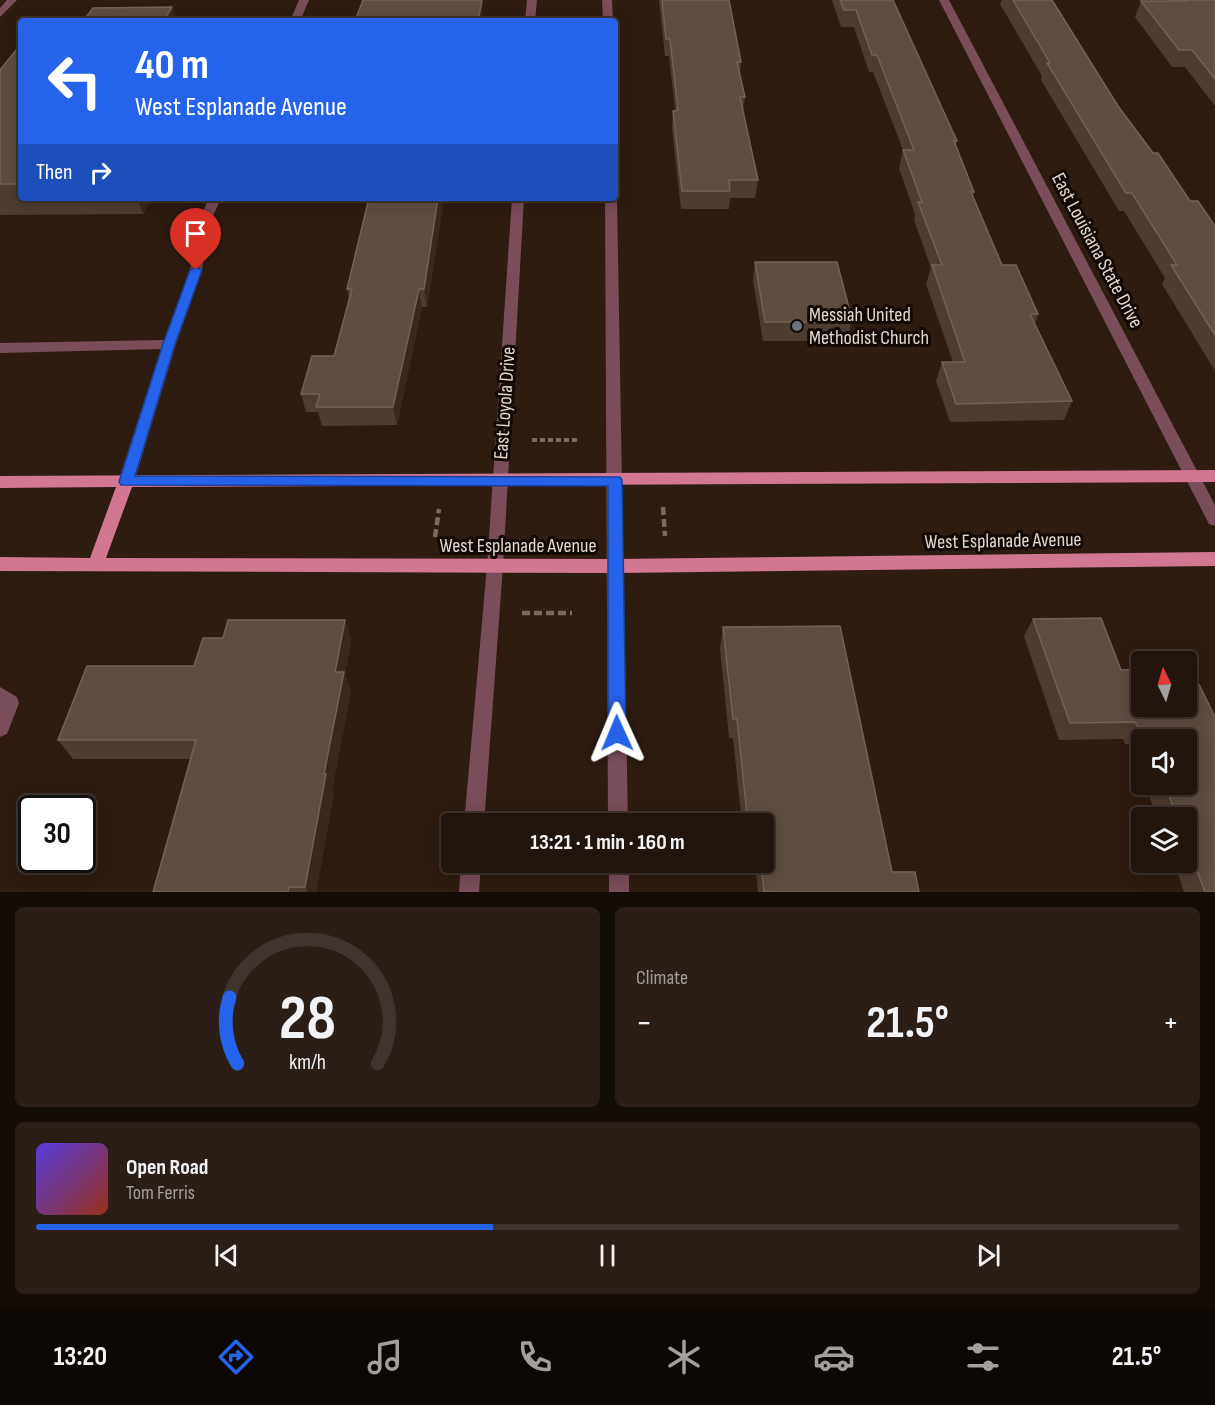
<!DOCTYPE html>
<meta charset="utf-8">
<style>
:root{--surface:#22150d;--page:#2a1e16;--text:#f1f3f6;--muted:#a29f9d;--line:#3f342e;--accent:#2563eb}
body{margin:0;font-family:"Sofia Sans Condensed",sans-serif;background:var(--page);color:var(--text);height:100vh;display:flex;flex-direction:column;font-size:22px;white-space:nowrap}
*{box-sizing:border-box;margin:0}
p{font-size:20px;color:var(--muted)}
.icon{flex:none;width:33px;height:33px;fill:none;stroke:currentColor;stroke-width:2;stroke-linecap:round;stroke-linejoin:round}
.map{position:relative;height:892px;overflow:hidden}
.panel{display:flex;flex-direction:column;gap:15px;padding:15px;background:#130c07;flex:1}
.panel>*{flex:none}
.banner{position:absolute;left:18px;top:18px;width:600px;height:183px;border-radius:6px;box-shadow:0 3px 15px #0003,0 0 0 2px var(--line);background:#2563eb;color:#fff;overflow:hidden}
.needle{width:39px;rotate:355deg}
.tools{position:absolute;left:1131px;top:651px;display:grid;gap:12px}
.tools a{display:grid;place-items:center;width:66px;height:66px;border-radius:6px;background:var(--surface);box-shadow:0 3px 15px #0003,0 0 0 2px var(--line);font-size:30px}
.speed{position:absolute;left:18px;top:795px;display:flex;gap:12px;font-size:30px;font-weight:700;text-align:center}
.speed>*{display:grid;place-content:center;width:78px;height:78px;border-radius:50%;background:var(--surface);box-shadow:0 3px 15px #0003,0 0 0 2px var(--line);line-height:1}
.speed .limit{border:3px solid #111;border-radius:9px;background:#fff;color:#111}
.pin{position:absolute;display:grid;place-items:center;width:51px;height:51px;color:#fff;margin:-62px -26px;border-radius:50% 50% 50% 0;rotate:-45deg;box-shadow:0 0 6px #0007}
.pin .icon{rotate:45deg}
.me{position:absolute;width:66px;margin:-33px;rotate:359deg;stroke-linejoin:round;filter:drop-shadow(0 0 4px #0008)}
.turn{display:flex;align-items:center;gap:21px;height:126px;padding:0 18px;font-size:27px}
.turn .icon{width:78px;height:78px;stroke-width:2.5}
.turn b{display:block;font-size:42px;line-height:51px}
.then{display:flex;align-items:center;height:57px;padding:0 18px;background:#0003;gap:12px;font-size:22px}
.big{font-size:45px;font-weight:700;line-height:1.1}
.panel .widget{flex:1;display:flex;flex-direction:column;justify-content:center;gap:9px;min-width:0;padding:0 21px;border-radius:9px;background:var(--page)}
.panel .dial{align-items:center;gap:0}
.dial svg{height:156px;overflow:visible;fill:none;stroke:var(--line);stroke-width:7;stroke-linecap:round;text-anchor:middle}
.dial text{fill:var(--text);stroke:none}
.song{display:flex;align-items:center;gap:18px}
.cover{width:72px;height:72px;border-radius:9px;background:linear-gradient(135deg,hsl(250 70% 55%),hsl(10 70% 35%))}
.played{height:6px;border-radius:3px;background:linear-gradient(90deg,var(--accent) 40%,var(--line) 40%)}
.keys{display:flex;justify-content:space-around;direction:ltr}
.heat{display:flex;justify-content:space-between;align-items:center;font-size:33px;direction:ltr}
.panel .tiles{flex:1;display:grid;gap:15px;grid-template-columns:1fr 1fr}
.widget:last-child{grid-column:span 2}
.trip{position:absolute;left:441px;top:813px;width:333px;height:60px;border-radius:6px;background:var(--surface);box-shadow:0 3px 15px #0003,0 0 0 2px var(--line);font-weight:700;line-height:60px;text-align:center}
.tabs{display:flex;height:96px;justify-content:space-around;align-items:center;background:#0e0805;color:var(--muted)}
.tabs .icon{width:42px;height:42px}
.tabs .selected{color:var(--accent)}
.tabs b{font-size:27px;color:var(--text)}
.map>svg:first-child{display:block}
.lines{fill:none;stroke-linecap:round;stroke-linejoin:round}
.path-far1{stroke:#7a6b61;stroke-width:4;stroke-dasharray:5 3;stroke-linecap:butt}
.path{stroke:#7a6b61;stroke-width:4.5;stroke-dasharray:8 4;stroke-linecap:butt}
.minor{fill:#794d59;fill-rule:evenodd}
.major{fill:#d17792;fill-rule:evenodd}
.wall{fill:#4d3c30}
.shaded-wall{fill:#3a281c}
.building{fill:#5e4d41;stroke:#736258;stroke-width:1.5}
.route{fill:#2563eb;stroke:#184099;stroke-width:1.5}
.worship-dot{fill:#6b7280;stroke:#100905;stroke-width:2}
.labels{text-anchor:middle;stroke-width:6;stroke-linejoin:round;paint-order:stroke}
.street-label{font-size:20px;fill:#e4d8d0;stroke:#100905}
.poi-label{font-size:20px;fill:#e4d8d0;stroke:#100905;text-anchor:start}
</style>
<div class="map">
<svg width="1215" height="892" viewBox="0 0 1215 892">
<rect width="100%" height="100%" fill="#2e1c11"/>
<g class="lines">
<!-- path-far1 -->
<path class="path-far1" d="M532 440H579"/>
<!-- path -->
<path class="path" d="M663 507 665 536
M435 537 439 509
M522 613H572"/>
<!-- minor -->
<path class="minor" d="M7 0H17L0 17V8Z
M299 0H309L300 21H290Z
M527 0H537L535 21H525Z
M602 0H612L613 21H603Z
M939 0H949L1215 505V526L1209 524 1207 520Z
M615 195 617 198 628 824H608L605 198H615Z
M209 198H221L208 227 202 270 176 344 134 482 131 486H121L118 482 161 349 0 353V343L164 340 190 270 196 227Z
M512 198H524L503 566 484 824H464L487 566Z
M0 687 17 697 19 703 7 734 0 737Z
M461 862H481L479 892H459Z
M609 862H629V892H609Z"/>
<!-- major -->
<path class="major" d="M1215 470V482L132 487 106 558 615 559 1215 552V566L615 573 0 571V557L90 558 116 487 0 488V476Z"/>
</g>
<!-- wall -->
<path class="wall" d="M659 0H729L741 62 740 75 745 97 743 111 758 180 755 198H730L729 209H681L672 128 673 111 675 110 669 56H665Z
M832 0H893L957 141 956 146 974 192 973 197 1002 265 1038 314 1035 324 1072 401 1064 420 950 422 936 381 942 362H953L926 284 931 268 914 220 915 214 899 168 903 150 873 72H869L854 27H841Z
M1002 0H1052L1118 106 1190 201 1215 226V371L1162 284 1165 278 1124 211H1119L1041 80 1042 76 1000 4Z
M1166 0H1215V106L1185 67H1172L1135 17 1141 1H1166Z
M21 44V198H151L143 214 0 215V70Z
M369 198H444L427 307H422L397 425 322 426 318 412H306L301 394 334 356 349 298 347 289Z
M755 262 852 319 848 338H823V341H763L753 280Z
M1101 618 1121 670 1142 669V706H1186V668H1191L1215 717V892H1184L1174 862H1186V818H1157L1145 784H1186V740H1142V775L1130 744H1125L1123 739 1059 740 1024 636 1033 619Z
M345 620 351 640 345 674 351 692 332 789 334 793 316 892H153L190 759H73L58 740 194 666 223 638Z
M723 627 892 872 919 892H758L755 864H747V862H764V824H742L733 738H729L720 648Z"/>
<!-- shaded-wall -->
<path class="shaded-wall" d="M482 0 483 14 482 21H478Z
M172 7 177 21H164Z
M137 198H151L143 214Z
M438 198H444L427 307 424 289Z
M419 289 422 307 397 425 393 407Z
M345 620 351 640 345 674 351 692 332 789 334 793 316 892H308L305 887 335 672Z"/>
<!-- building -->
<path class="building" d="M363 0H482L478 21H355Z
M662 0H729L741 62H737L745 97H740L758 180H729L730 191H682L673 111 678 110 670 39H666Z
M840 0H893L957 141H954L974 192H971L1002 265H1016L1038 314H1030L1072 401 956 404 942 362H965L932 265H942L918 202H922L903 150H914L877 55H872L856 10H844Z
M1013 0H1052L1118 106 1153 153H1158L1190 201H1198L1215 226V335L1171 265H1177L1132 193H1126L1047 63H1050Z
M1186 0H1215V79L1192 50H1179L1141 1H1186Z
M172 7 164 21H83L93 8Z
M21 44V184H0V70Z
M369 198H438L424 289H419L393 407H316L320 394H301L312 356H334L352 289H347Z
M755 262H837L852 319H825L826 322H765Z
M1101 618 1121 670 1142 669V706H1186V668H1191L1215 717V892H1205L1186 842V818H1177L1165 784H1186V740H1148L1143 727H1138L1135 722 1070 723 1033 619Z
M228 620H345L335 672H344L324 774H326L305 887H289L288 892H153L196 740H58L87 666H194L203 638H223Z
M840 626 892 872H915L919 892H764L761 862H764V824H748L737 719H733L723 627Z"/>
<!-- route -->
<path class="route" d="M196 267 202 270 175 344 135 476 620 477 622 480 626 733 623 738 617 741 611 738 608 733V486L121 485 119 482 163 344 190 270Z"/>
<!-- markers -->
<circle class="worship-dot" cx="797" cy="326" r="6"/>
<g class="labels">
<!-- street labels -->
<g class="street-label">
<text transform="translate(1098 250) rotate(62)" y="7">East Louisiana State Drive</text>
<text transform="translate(504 403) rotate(-86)" y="7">East Loyola Drive</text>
<text transform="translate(1003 540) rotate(-1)" y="7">West Esplanade Avenue</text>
<text x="518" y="552">West Esplanade Avenue</text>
</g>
<!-- poi labels -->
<g class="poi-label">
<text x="809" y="321">Messiah United<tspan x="809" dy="23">Methodist Church</tspan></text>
</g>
</g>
</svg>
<div class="tools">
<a><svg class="needle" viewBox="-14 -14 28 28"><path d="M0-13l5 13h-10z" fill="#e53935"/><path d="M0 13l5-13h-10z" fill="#a29f9d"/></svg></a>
<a><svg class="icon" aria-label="sound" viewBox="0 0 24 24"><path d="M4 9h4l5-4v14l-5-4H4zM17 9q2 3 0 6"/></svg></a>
<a><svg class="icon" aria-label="layers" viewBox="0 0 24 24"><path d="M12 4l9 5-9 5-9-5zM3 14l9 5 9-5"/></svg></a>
</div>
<div class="speed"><div class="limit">30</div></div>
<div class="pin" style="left:196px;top:270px;background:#d93025"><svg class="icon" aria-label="arrive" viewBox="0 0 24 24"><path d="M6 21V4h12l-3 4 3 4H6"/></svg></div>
<svg class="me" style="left:617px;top:733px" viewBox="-20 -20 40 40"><path d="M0-17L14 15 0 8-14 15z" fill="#2563eb" stroke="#fff" stroke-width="4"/></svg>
<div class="trip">13:21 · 1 min · 160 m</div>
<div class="banner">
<div class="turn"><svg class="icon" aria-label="left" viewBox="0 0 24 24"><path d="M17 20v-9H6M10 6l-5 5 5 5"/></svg><div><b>40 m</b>West Esplanade Avenue</div></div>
<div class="then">Then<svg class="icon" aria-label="right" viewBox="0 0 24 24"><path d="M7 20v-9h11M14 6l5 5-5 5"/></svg></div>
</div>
</div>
<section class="panel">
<div class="tiles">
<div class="widget dial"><svg viewBox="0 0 100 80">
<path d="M14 69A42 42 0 1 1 86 69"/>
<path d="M14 69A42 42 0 0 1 10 35" stroke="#2563eb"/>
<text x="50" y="56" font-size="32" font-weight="700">28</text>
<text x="50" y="72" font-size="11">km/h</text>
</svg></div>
<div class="widget"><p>Climate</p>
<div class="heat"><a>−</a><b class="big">21.5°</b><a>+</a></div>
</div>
<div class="widget">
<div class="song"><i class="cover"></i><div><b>Open Road</b><p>Tom Ferris</p></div></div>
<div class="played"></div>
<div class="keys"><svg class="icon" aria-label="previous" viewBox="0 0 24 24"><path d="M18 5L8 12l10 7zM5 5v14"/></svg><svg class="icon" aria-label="pause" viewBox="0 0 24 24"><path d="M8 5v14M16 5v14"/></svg><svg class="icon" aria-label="next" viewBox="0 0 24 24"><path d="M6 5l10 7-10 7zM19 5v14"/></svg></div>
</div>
</div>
</section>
<nav class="tabs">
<b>13:20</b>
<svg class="icon selected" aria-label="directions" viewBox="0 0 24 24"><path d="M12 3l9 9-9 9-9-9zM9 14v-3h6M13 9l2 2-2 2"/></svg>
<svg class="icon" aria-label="music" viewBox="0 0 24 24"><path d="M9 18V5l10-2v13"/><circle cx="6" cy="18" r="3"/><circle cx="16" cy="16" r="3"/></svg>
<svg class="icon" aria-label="phone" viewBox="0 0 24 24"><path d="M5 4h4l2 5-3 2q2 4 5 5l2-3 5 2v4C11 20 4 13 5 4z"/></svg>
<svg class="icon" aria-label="climate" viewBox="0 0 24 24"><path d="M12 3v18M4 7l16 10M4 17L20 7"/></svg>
<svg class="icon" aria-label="car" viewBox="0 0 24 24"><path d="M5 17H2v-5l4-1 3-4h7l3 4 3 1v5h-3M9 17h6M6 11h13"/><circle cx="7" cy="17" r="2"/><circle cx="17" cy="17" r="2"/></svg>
<svg class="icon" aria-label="filters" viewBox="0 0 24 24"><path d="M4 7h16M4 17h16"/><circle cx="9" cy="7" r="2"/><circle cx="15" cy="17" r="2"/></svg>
<b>21.5°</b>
</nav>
